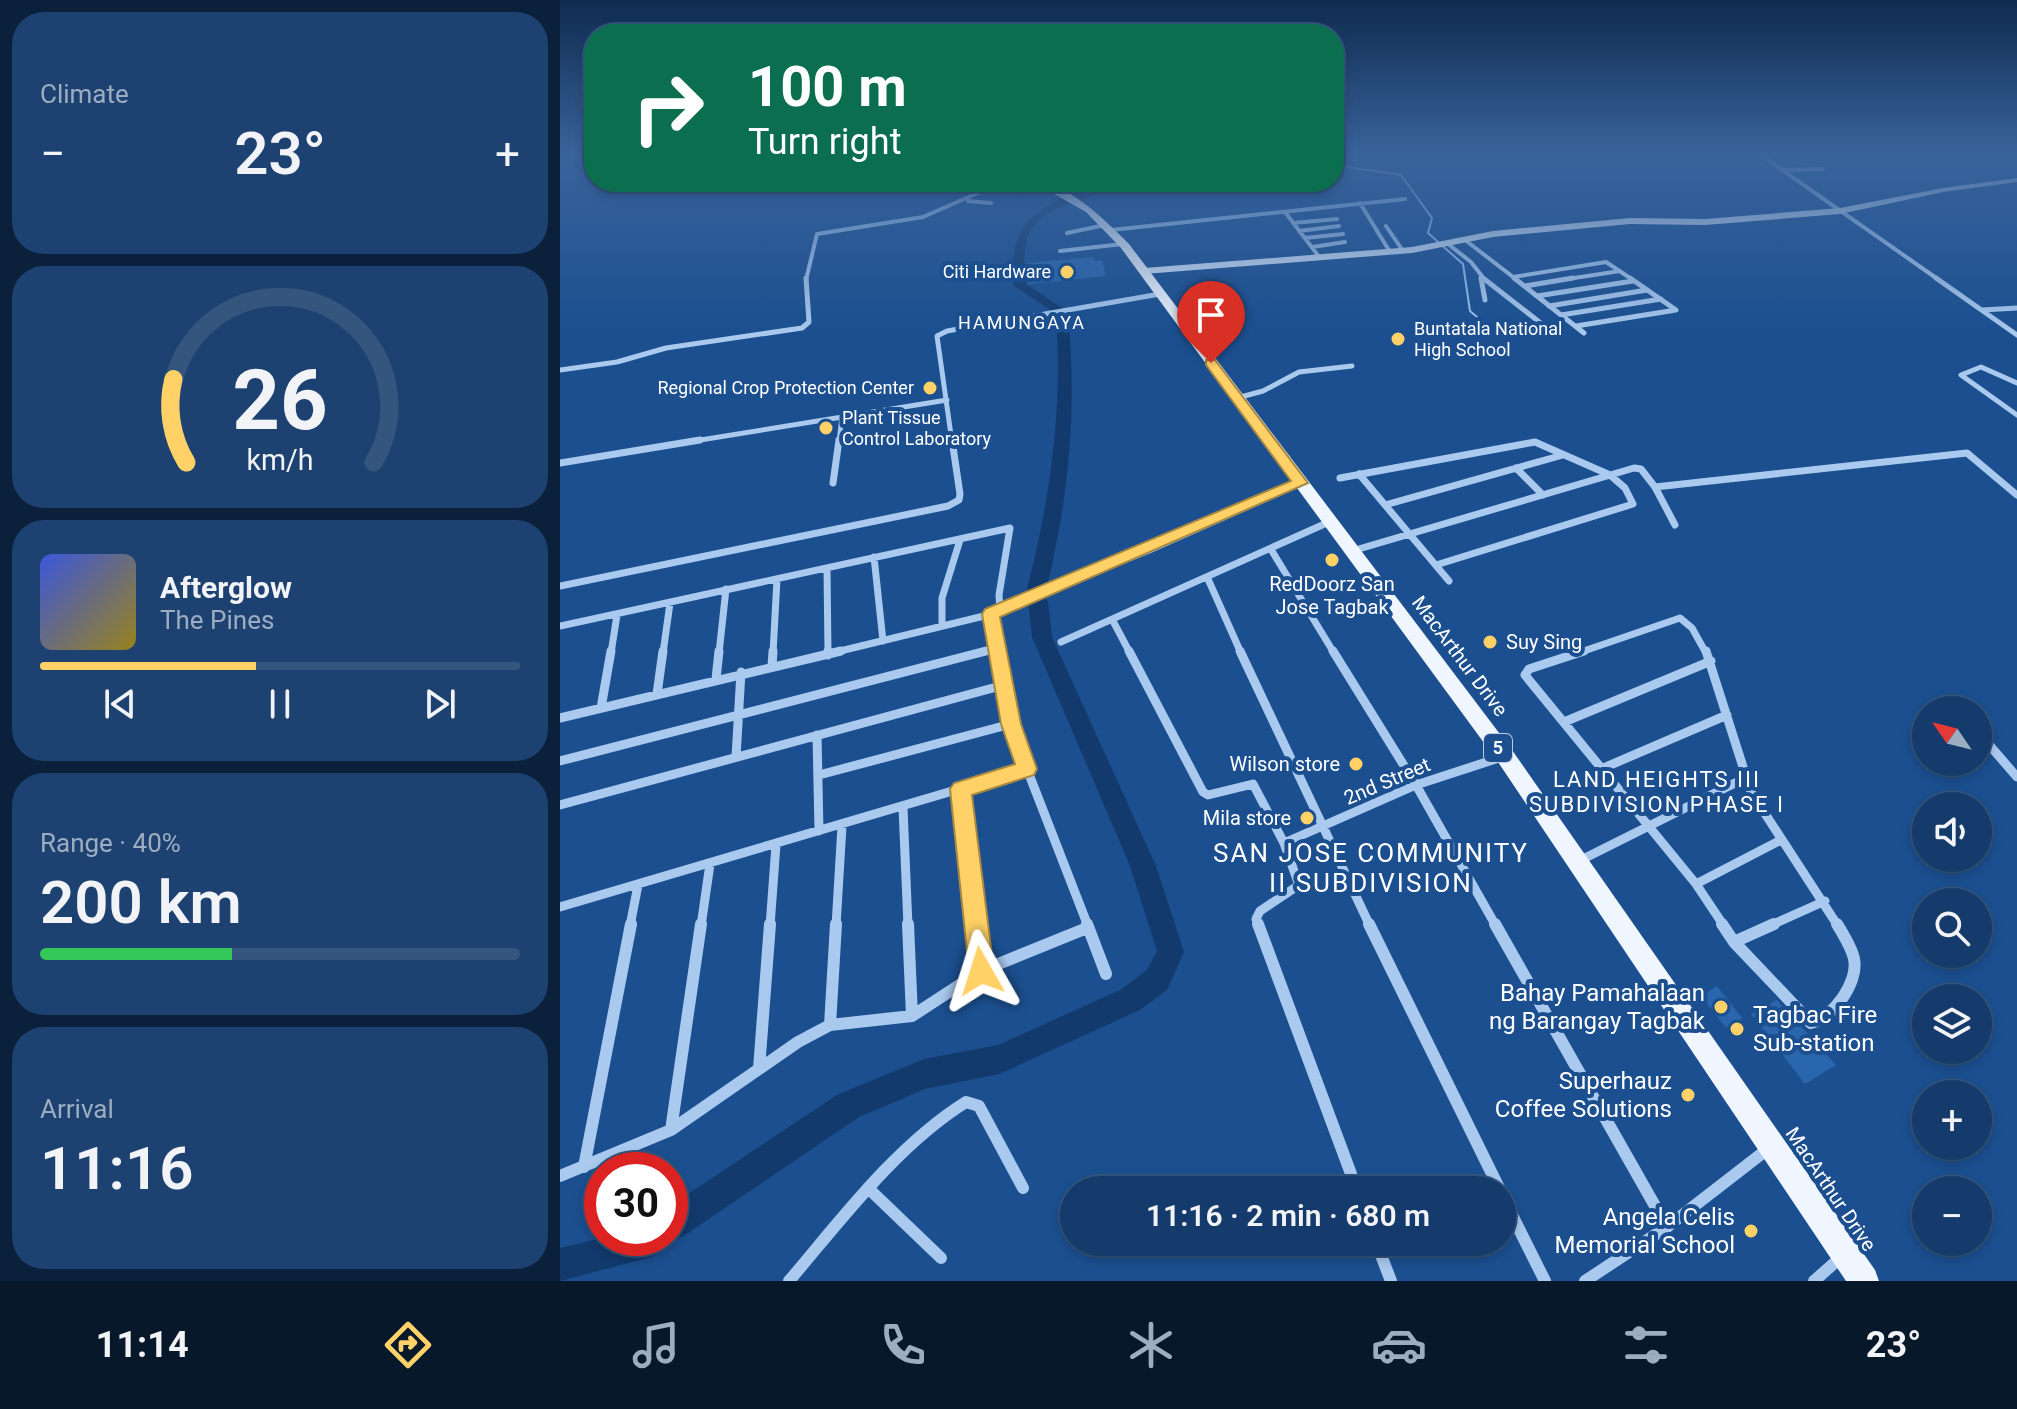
<!DOCTYPE html>
<meta charset="utf-8">
<style>
:root{--surface:#143b6b;--page:#1d4271;--text:#f1f3f6;--muted:#9dadc1;--line:#33557e;--accent:#ffd166}
body{margin:0;font-family:Roboto,sans-serif;background:var(--page);color:var(--text);height:100vh;display:flex;flex-direction:column;font-size:30px;white-space:nowrap}
*{box-sizing:border-box;margin:0}
p{font-size:26px;color:var(--muted)}
.icon{flex:none;width:44px;height:44px;fill:none;stroke:currentColor;stroke-width:2;stroke-linecap:round;stroke-linejoin:round}
.map{position:relative;flex:1;overflow:hidden}
.details{display:flex;flex-direction:column;gap:12px;padding:12px;background:#0b203b;width:560px}
.details>*{flex:none}
.banner{position:absolute;left:24px;top:24px;width:760px;height:168px;border-radius:32px;box-shadow:0 4px 12px #0003,0 0 0 2px var(--line);background:#0b6e4f;color:#fff;overflow:hidden}
.needle{width:52px;rotate:305deg}
.tools{position:absolute;left:1352px;top:696px;display:grid;gap:16px}
.tools a{display:grid;place-items:center;width:80px;height:80px;border-radius:50%;background:var(--surface);box-shadow:0 4px 12px #0003,0 0 0 2px var(--line);font-size:40px}
.speed{position:absolute;left:24px;top:1152px;display:flex;gap:16px;font-size:40px;font-weight:700;text-align:center}
.speed>*{display:grid;place-content:center;width:104px;height:104px;border-radius:50%;background:var(--surface);box-shadow:0 4px 12px #0003,0 0 0 2px var(--line);line-height:1}
.speed .limit{border:12px solid #d22;background:#fff;color:#111}
.pin{position:absolute;display:grid;place-items:center;width:68px;height:68px;color:#fff;margin:-82px -34px;border-radius:50% 50% 50% 0;rotate:-45deg;box-shadow:0 0 8px #0007}
.pin .icon{rotate:45deg}
.me{position:absolute;width:88px;margin:-44px;rotate:354deg;stroke-linejoin:round;filter:drop-shadow(0 0 6px #0008)}
.turn{display:flex;align-items:center;gap:28px;height:168px;padding:0 32px;font-size:36px}
.turn .icon{width:104px;height:104px;stroke-width:2.5}
.turn b{display:block;font-size:56px;line-height:68px}
.big{font-size:60px;font-weight:600;line-height:1.1}
.details .tile{flex:1;display:flex;flex-direction:column;justify-content:center;gap:12px;min-width:0;padding:0 28px;border-radius:32px;background:var(--page)}
.details .dial{align-items:center;gap:0}
.dial svg{height:208px;overflow:visible;fill:none;stroke:var(--line);stroke-width:7;stroke-linecap:round;text-anchor:middle}
.dial text{fill:var(--text);stroke:none}
.song{display:flex;align-items:center;gap:24px}
.cover{width:96px;height:96px;border-radius:12px;background:linear-gradient(135deg,hsl(230 70% 55%),hsl(50 70% 35%))}
.played{height:8px;border-radius:4px;background:linear-gradient(90deg,var(--accent) 45%,var(--line) 45%)}
.keys{display:flex;justify-content:space-around;direction:ltr}
.heat{display:flex;justify-content:space-between;align-items:center;font-size:44px;direction:ltr}
.charge{height:12px;border-radius:6px;background:linear-gradient(90deg,#34c759 40%,var(--line) 0)}
.trip{position:absolute;left:500px;top:1176px;width:456px;height:80px;border-radius:40px;background:var(--surface);box-shadow:0 4px 12px #0003,0 0 0 2px var(--line);font-weight:600;line-height:80px;text-align:center}
.dock{display:flex;height:128px;justify-content:space-around;align-items:center;background:#08182b;color:var(--muted)}
.dock .icon{width:56px;height:56px}
.dock .current{color:var(--accent)}
.dock b{font-size:36px;color:var(--text)}
main{display:flex;flex:1;min-height:0}
.map>svg:first-child{display:block}
.lines{fill:none;stroke-linecap:round;stroke-linejoin:round}
.stream{stroke:#9cc4f0;stroke-width:2}
.river{fill:#123a6d;fill-rule:evenodd}
.building{fill:#2a66ad}
.street-far4{stroke:#a9c9ee;stroke-width:4}
.street-far3{stroke:#a9c9ee;stroke-width:5}
.street-far2{stroke:#a9c9ee;stroke-width:7}
.street-far1{stroke:#a9c9ee;stroke-width:9}
.street{stroke:#a9c9ee;stroke-width:12}
.secondary{fill:#d6e6fa;fill-rule:evenodd}
.primary{fill:#f0f6ff;fill-rule:evenodd}
.route{fill:#ffd166;stroke:#a68842;stroke-width:2}
.poi-dot{fill:#ffd166;stroke:#1b4f8f;stroke-width:3}
.labels{text-anchor:middle;stroke-width:8;stroke-linejoin:round;paint-order:stroke}
.far-poi-label{font-size:18px;fill:#fff;stroke:#1b4f8f;text-anchor:end}
.far-neighbourhood-label{font-size:18px;letter-spacing:2px;fill:#fff;stroke:#1b4f8f}
.shield{fill:#1b4f8f;stroke:#bbcadd;stroke-width:2}
.shield-label{font-size:18px;font-weight:bold;fill:#fff}
.poi-label{font-size:20px;fill:#fff;stroke:#1b4f8f;text-anchor:end}
.street-label{font-size:20px;fill:#fff;stroke:#1b4f8f}
.neighbourhood-label{font-size:22px;letter-spacing:2px;fill:#fff;stroke:#1b4f8f}
.near-poi-label{font-size:24px;fill:#fff;stroke:#1b4f8f;text-anchor:end}
.near-neighbourhood-label{font-size:26px;letter-spacing:2px;fill:#fff;stroke:#1b4f8f}
</style>
<main>
<section class="details">
<div class="tile"><p>Climate</p>
<div class="heat"><a>−</a><b class="big">23°</b><a>+</a></div>
</div>
<div class="tile dial"><svg viewBox="0 0 100 80">
<path d="M14 69A42 42 0 1 1 86 69"/>
<path d="M14 69A42 42 0 0 1 9 37" stroke="#ffd166"/>
<text x="50" y="56" font-size="32" font-weight="700">26</text>
<text x="50" y="72" font-size="11">km/h</text>
</svg></div>
<div class="tile">
<div class="song"><i class="cover"></i><div><b>Afterglow</b><p>The Pines</p></div></div>
<div class="played"></div>
<div class="keys"><svg class="icon" aria-label="previous" viewBox="0 0 24 24"><path d="M18 5L8 12l10 7zM5 5v14"/></svg><svg class="icon" aria-label="pause" viewBox="0 0 24 24"><path d="M8 5v14M16 5v14"/></svg><svg class="icon" aria-label="next" viewBox="0 0 24 24"><path d="M6 5l10 7-10 7zM19 5v14"/></svg></div>
</div>
<div class="tile"><p>Range · 40%</p><b class="big">200 km</b><div class="charge"></div></div>
<div class="tile"><p>Arrival</p><b class="big">11:16</b></div>
</section>
<div class="map">
<svg width="1457" height="1281" viewBox="0 0 1457 1281">
<rect width="100%" height="100%" fill="#1b4f8f"/>
<g class="lines">
<!-- stream -->
<path class="stream" d="M774 165 841 175 872 218 868 233 903 264 910 311 924 323"/>
<!-- river -->
<path class="river" d="M542 182H556C506 215 454 199 466 284L505 310 495 313 454 286C446 218 485 202 542 182Z
M502 313 508 317C516 396 511 472 495 550 492 563 490 587 479 595L488 601 492 637 596 866 624 952 607 990 580 1010 439 1074 365 1089 299 1117 122 1237 106 1240 102 1250 92 1257 0 1281V1248L42 1238H110V1206L277 1095 364 1059 438 1045 560 990 587 970 597 951 570 866 472 637 468 601 475 595 467 589C490 499 503 410 496 317Z"/>
</g>
<!-- building -->
<path class="building" d="M533 257 535 261 542 260 546 276 468 284V263Z
M1157 986 1182 1018 1166 1028 1141 996Z
M1217 1000 1276 1065 1245 1084 1191 1014Z"/>
<g class="lines">
<!-- street-far4 -->
<path class="street-far4" d="M1201 155 1379 280
M1224 170 1263 169
M408 201 431 203
M800 203 830 252
M725 212 760 258
M733 223 777 219
M826 226 843 251
M551 230 845 199
M739 231 779 226
M507 233 545 225
M745 238 783 234
M905 240 957 280
M888 244 911 262 925 280
M752 247 785 242
M500 251 563 244
M921 277 922 280
M953 277 1046 262 1073 280
M246 280 257 234 363 217 443 182
M1001 280 1060 271"/>
<!-- street-far3 -->
<path class="street-far3" d="M921 278 925 300
M923 278 987 328 972 331 955 326
M954 278 1024 333
M1376 278 1457 335
M965 286 1013 278
M977 296 1073 281
M989 306 1087 290
M1422 310 1457 308
M1001 315 1101 299
M1016 326 1116 310 1070 278
M0 370 57 362 106 348 242 328 249 322 246 278
M1457 383 1421 367 1401 375 1457 415
M677 398 703 391 739 372 792 366
M128 442 387 400
M279 442 282 417
M392 442 377 336 387 331 600 294"/>
<!-- street-far2 -->
<path class="street-far2" d="M0 463 140 440
M956 468 983 495
M799 474 889 581
M780 478 975 442 1050 475 1065 488 1073 504 876 565
M273 483 279 440
M1095 487 1115 525
M825 505 1003 455
M712 551 774 653
M792 551 1074 468 1081 469 1095 487 1407 453 1457 495
M314 557 323 641
M267 568 268 653
M648 579 681 653
M0 586 388 506 399 500 400 494 392 440
M431 614 438 653
M553 621 570 653
M0 626 450 528 439 595 440 610
M382 626V598L400 540
M501 642 769 522
M51 653 57 615
M103 653 110 603
M159 653 166 589
M213 653 217 579
M272 653 424 616 589 550 740 483
M419 653 436 648
M1018 653 1120 618 1132 628 1146 653"/>
<!-- street-far1 -->
<path class="street-far1" d="M268 651V655
M569 651 643 792 648 795 693 784 724 843 739 885 700 911 696 919 699 926
M680 651 810 926
M773 651 856 785 936 926
M1024 651 969 669 965 675 1136 884 1164 926
M1146 651 1191 792 1278 926
M212 666 213 651
M156 679 159 651
M97 694 103 651
M41 708 51 651
M0 718 281 651
M1004 722 1151 661
M1418 732 1457 777
M257 735 259 831
M176 757 181 672
M0 761 426 651
M467 769 528 926
M1041 769 1167 715
M259 775 451 724
M401 789 416 926
M0 805 444 685
M343 808 348 926
M724 843 856 785 945 756
M1019 861 1185 778
M1136 884 1221 840
M0 907 467 769 451 724 438 651
M70 926 78 885
M141 926 150 864
M210 926 216 845
M276 926 282 826
M1209 926 1265 901"/>
<!-- street -->
<path class="street" d="M348 924 352 1016
M416 924 421 971
M527 924 546 974
M698 924 797 1190
M809 924 940 1190
M935 924 1107 1227
M1162 924 1174 942 1251 1023C1273 1018 1299 982 1294 959 1292 948 1283 934 1277 924
M1174 942 1214 924
M270 1025 276 924
M199 1069 210 924
M111 1130 141 924
M24 1167 71 924
M0 1176 111 1130 238 1042 270 1025 352 1016 421 971 527 928
M308 1188 381 1258
M942 1195 985 1281
M816 1242 831 1281
M229 1281C281 1220 337 1145 406 1102L419 1106 463 1188
M1025 1281 1107 1227 1209 1148
M1254 1281 1280 1258"/>
<!-- secondary -->
<path class="secondary" d="M1457 178V182L1383 192 1280 214 1145 225 1070 224 933 237 852 253 584 274 579 271 584 268 852 247 933 231 1070 218 1145 219 1280 208 1383 188Z"/>
<!-- primary -->
<path class="primary" d="M473 182C508 182 545 220 569 244L952 750 1315 1270 1319 1281H1286L938 762 561 248 526 212Z"/>
</g>
<!-- sky -->
<linearGradient id="sky" x2="0" y2="1"><stop stop-color="#0f2b4f"/><stop offset="0.46" stop-color="#39639b"/><stop offset="1" stop-color="#39639b" stop-opacity="0"/></linearGradient>
<rect width="1457" height="334" fill="url(#sky)"/>
<!-- route -->
<path class="route" d="M646 360H655L748 483 440 617 461 724 477 769 474 775 412 795 434 971 430 980 421 984 413 980 409 971 390 789 394 783 455 764 441 724 422 614 425 609 731 481 646 365Z"/>
<!-- markers -->
<g class="poi-dot">
<circle cx="507" cy="272" r="8"/>
<circle cx="838" cy="339" r="8"/>
<circle cx="370" cy="388" r="8"/>
<circle cx="266" cy="428" r="8"/>
<circle cx="772" cy="560" r="8"/>
<circle cx="930" cy="642" r="8"/>
<circle cx="796" cy="764" r="8"/>
<circle cx="747" cy="818" r="8"/>
<circle cx="1161" cy="1007" r="8"/>
<circle cx="1177" cy="1029" r="8"/>
<circle cx="1128" cy="1095" r="8"/>
<circle cx="1191" cy="1231" r="8"/>
</g>
<g class="labels">
<!-- far-poi labels -->
<g class="far-poi-label">
<text x="491" y="278">Citi Hardware</text>
<text x="854" y="335" text-anchor="start">Buntatala National<tspan x="854" dy="21">High School</tspan></text>
<text x="354" y="394">Regional Crop Protection Center</text>
<text x="282" y="424" text-anchor="start">Plant Tissue<tspan x="282" dy="21">Control Laboratory</tspan></text>
</g>
<!-- far-neighbourhood labels -->
<g class="far-neighbourhood-label">
<text x="462" y="329">HAMUNGAYA</text>
</g>
<!-- shield labels -->
<rect class="shield" x="924" y="734" width="28" height="28" rx="6"/>
<g class="shield-label">
<text x="938" y="754">5</text>
</g>
<!-- poi labels -->
<g class="poi-label">
<text x="772" y="591" text-anchor="middle">RedDoorz San<tspan x="772" dy="23">Jose Tagbak</tspan></text>
<text x="946" y="649" text-anchor="start">Suy Sing</text>
<text x="780" y="771">Wilson store</text>
<text x="731" y="825">Mila store</text>
</g>
<!-- street labels -->
<g class="street-label">
<text transform="translate(900 656) rotate(53)" y="7">MacArthur Drive</text>
<text transform="translate(827 781) rotate(-23)" y="7">2nd Street</text>
<text transform="translate(1271 1189) rotate(56)" y="7">MacArthur Drive</text>
</g>
<!-- neighbourhood labels -->
<g class="neighbourhood-label">
<text x="1097" y="787">LAND HEIGHTS III<tspan x="1097" dy="25">SUBDIVISION PHASE I</tspan></text>
</g>
<!-- near-poi labels -->
<g class="near-poi-label">
<text x="1145" y="1001">Bahay Pamahalaan<tspan x="1145" dy="28">ng Barangay Tagbak</tspan></text>
<text x="1193" y="1023" text-anchor="start">Tagbac Fire<tspan x="1193" dy="28">Sub-station</tspan></text>
<text x="1112" y="1089">Superhauz<tspan x="1112" dy="28">Coffee Solutions</tspan></text>
<text x="1175" y="1225">Angela Celis<tspan x="1175" dy="28">Memorial School</tspan></text>
</g>
<!-- near-neighbourhood labels -->
<g class="near-neighbourhood-label">
<text x="811" y="862">SAN JOSE COMMUNITY<tspan x="811" dy="30">II SUBDIVISION</tspan></text>
</g>
</g>
</svg>
<div class="tools">
<a><svg class="needle" viewBox="-14 -14 28 28"><path d="M0-13l5 13h-10z" fill="#e53935"/><path d="M0 13l5-13h-10z" fill="#9dadc1"/></svg></a>
<a><svg class="icon" aria-label="sound" viewBox="0 0 24 24"><path d="M4 9h4l5-4v14l-5-4H4zM17 9q2 3 0 6"/></svg></a>
<a><svg class="icon" aria-label="search" viewBox="0 0 24 24"><circle cx="10" cy="10" r="6"/><path d="M15 15l6 6"/></svg></a>
<a><svg class="icon" aria-label="layers" viewBox="0 0 24 24"><path d="M12 4l9 5-9 5-9-5zM3 14l9 5 9-5"/></svg></a>
<a>+</a>
<a>−</a>
</div>
<div class="speed"><div class="limit">30</div></div>
<div class="pin" style="left:651px;top:363px;background:#d93025"><svg class="icon" aria-label="arrive" viewBox="0 0 24 24"><path d="M6 21V4h12l-3 4 3 4H6"/></svg></div>
<svg class="me" style="left:421px;top:971px" viewBox="-20 -20 40 40"><path d="M0-17L14 15 0 8-14 15z" fill="#ffd166" stroke="#fff" stroke-width="4"/></svg>
<div class="trip">11:16 · 2 min · 680 m</div>
<div class="banner">
<div class="turn"><svg class="icon" aria-label="right" viewBox="0 0 24 24"><path d="M7 20v-9h11M14 6l5 5-5 5"/></svg><div><b>100 m</b>Turn right</div></div>
</div>
</div>
</main>
<nav class="dock">
<b>11:14</b>
<svg class="icon current" aria-label="directions" viewBox="0 0 24 24"><path d="M12 3l9 9-9 9-9-9zM9 14v-3h6M13 9l2 2-2 2"/></svg>
<svg class="icon" aria-label="music" viewBox="0 0 24 24"><path d="M9 18V5l10-2v13"/><circle cx="6" cy="18" r="3"/><circle cx="16" cy="16" r="3"/></svg>
<svg class="icon" aria-label="phone" viewBox="0 0 24 24"><path d="M5 4h4l2 5-3 2q2 4 5 5l2-3 5 2v4C11 20 4 13 5 4z"/></svg>
<svg class="icon" aria-label="climate" viewBox="0 0 24 24"><path d="M12 3v18M4 7l16 10M4 17L20 7"/></svg>
<svg class="icon" aria-label="car" viewBox="0 0 24 24"><path d="M5 17H2v-5l4-1 3-4h7l3 4 3 1v5h-3M9 17h6M6 11h13"/><circle cx="7" cy="17" r="2"/><circle cx="17" cy="17" r="2"/></svg>
<svg class="icon" aria-label="filters" viewBox="0 0 24 24"><path d="M4 7h16M4 17h16"/><circle cx="9" cy="7" r="2"/><circle cx="15" cy="17" r="2"/></svg>
<b>23°</b>
</nav>
